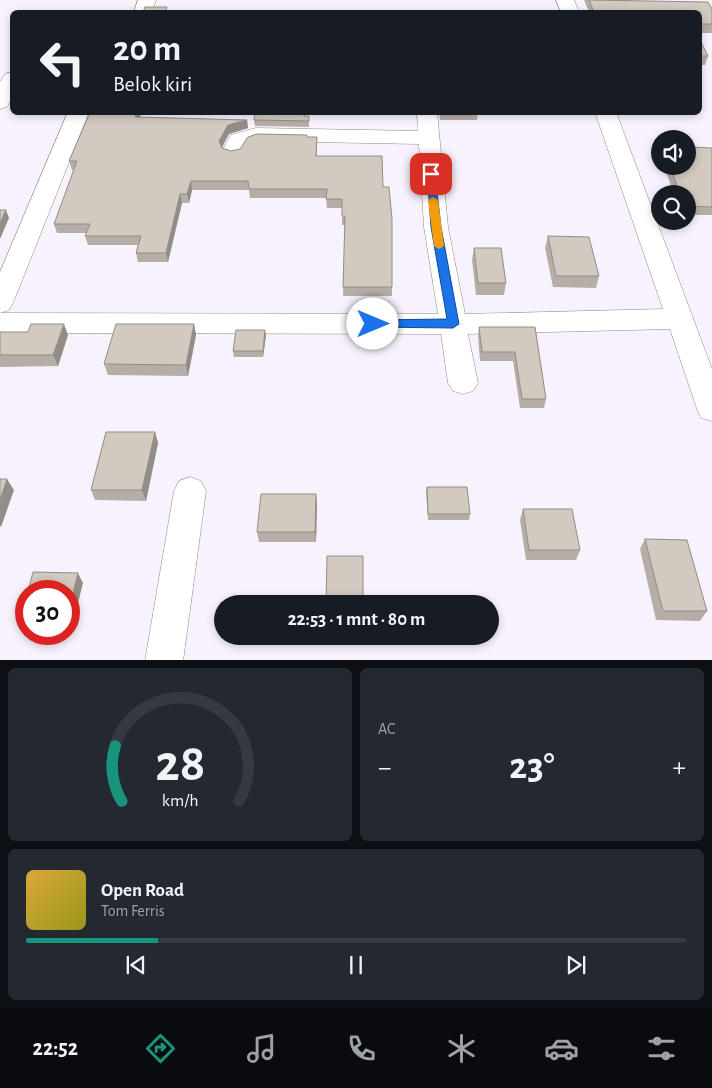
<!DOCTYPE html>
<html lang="id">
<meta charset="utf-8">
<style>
:root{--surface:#171b24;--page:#242831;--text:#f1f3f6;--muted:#9ea1a6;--line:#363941;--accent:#16947c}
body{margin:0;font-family:"Alegreya Sans",sans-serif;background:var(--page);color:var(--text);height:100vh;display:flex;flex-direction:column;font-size:19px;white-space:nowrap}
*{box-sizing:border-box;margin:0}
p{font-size:16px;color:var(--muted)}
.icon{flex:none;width:28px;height:28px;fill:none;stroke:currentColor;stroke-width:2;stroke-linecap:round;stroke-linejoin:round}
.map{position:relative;height:660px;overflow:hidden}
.drawer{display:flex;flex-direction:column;gap:8px;padding:8px;background:#0d0f14;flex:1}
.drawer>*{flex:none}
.guide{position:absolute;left:10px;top:10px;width:692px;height:105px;border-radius:8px;box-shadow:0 2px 8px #0003;background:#171b24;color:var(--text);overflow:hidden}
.fabs{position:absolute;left:651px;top:130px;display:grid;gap:10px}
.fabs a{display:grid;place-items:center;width:45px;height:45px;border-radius:50%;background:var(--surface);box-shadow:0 2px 8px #0003;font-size:25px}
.speed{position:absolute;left:15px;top:580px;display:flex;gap:10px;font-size:25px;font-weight:700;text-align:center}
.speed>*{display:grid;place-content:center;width:65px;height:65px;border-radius:50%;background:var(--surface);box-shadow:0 2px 8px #0003;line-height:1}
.speed .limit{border:8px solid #d22;background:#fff;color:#111}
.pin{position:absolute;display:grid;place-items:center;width:42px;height:42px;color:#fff;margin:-21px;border-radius:10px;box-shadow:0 2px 8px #0006}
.me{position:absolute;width:55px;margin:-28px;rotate:90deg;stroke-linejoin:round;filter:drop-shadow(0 0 4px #0008)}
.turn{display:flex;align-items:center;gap:18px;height:105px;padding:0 20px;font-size:22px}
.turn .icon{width:65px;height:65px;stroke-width:2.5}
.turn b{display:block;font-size:35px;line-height:42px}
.big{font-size:38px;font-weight:700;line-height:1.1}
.drawer .tile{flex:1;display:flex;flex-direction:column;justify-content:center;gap:8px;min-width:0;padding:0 18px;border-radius:8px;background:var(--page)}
.drawer .dial{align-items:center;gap:0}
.dial svg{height:130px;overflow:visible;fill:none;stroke:var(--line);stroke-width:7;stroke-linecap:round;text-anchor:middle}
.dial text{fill:var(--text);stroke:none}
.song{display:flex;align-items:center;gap:15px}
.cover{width:60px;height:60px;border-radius:8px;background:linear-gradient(135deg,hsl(40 70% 55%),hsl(60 70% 35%))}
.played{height:5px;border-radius:2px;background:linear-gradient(90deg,var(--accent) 20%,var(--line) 20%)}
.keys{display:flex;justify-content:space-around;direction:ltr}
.heat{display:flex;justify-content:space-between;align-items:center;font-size:28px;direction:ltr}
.drawer .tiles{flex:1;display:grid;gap:8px;grid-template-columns:1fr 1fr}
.tile:last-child{grid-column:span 2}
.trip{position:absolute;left:214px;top:595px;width:285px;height:50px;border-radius:25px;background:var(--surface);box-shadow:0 2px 8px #0003;font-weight:700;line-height:50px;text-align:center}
.dock{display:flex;height:80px;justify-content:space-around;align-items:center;background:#090b0e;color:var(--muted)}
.dock .icon{width:35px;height:35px}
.dock .current{color:var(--accent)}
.dock b{font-size:22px;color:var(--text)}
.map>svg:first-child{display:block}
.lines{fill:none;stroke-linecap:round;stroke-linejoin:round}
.minor-casing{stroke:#8d8891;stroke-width:1}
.minor{fill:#fff;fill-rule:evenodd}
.wall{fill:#b5ada6}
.shaded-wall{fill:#938d87}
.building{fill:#d2c9c1;stroke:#938d87}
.route{fill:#1a73e8;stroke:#114b97}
.slow{fill:#f59e0b}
</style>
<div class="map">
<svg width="712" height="661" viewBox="0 0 712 661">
<rect width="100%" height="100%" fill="#f7f2fc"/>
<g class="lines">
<defs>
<path id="minor" d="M138 0H156L152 12H134Z
M556 0H574L579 12H561Z
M12 72V98L7 107 0 109V82L5 74Z
M68 112H89L13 303 9 310 0 313V272Z
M417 112H437L448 227 465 314 663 309 595 112H616L712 369V421L701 418 697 409 670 329 468 334 478 383 473 391 463 394 453 391 448 383 441 334 0 333V313L438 314 424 227 419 144 258 141 248 144 241 156 233 158 225 156 222 151 231 135 256 128 418 131Z
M190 477 201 481 206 491 183 661H145L174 491 179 481Z"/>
</defs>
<!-- minor casing -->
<use href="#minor" class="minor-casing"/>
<!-- minor -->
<use href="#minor" class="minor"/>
</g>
<!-- wall -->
<path class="wall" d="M584 0H627L628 1 712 9V33H700V12H589Z
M700 40 708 56 705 65H700Z
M90 112H142L140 117 247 120 248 128 229 134 222 148 231 151 307 137H317V156L383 187 392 287V296H343L345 225H342V208H327L326 198H250L249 190H192L189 203H182L168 262H138L136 253 138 245H88L85 236 87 233H57L54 224 74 170H72L69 161Z
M439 112H478L477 120H440Z
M305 116H309V127L255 126 254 120Z
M712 148V215H688V194H674L664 166H688Z
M548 236 599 276 596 288 553 287 545 248Z
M474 248 506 283 504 295H476L472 260Z
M194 324 196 335 188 376 108 375 104 364Z
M479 327H535L546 399 544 408H520L513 361H480L478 336Z
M0 332 68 335 58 366 0 367Z
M266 335 263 357H234L233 351Z
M155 432 158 443 146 501 95 500 91 490Z
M427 487 470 514 469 520H428L426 492Z
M316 494 317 504 316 542H259L257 532Z
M523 509 580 550 576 560H526L520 520Z
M645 539 707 611 700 621 656 620 640 549Z
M26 596V630L19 621Z"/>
<!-- shaded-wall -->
<path class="shaded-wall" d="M137 112H142L137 125 135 117Z
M247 120 248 128 229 134 220 150 219 141 228 125Z
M191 181 192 190 189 203 187 194Z
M180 194 182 203 168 262 166 253Z
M6 210 9 218 0 239V223Z
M64 324 68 335 58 366 53 355Z
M194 324 196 335 188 376 186 365Z
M265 330 266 335 263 357V351Z
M155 432 158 443 146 501 142 490Z
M7 479 14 490 1 527 0 526V500Z
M316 494 317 504 316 542 315 532Z
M78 573 83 583 71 631 69 627V608Z"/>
<!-- building -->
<path class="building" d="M589 0 708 2 712 9V24H700V12H594Z
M145 7H167L165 12H143Z
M700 40 708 56H700Z
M90 112H137L135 117 247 120 228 125 219 141 222 148 231 151 240 149 248 137 257 134 307 135V137H317L316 156H382L383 187H389L392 219V287H343L345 216H342V199H326L327 189H249L248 181H191L187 194H180L166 253H136L141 236H85L90 224H54L77 161H69Z
M255 112H305L304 116H309V121L254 120Z
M688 147 712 148V207L688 206V194H680L670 166H688Z
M0 210H6L0 223Z
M548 236 589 237 599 276H556Z
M474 248H501L506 283H478Z
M31 324H64L53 355H0V332H28Z
M116 324H194L186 365 104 364Z
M479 327H535L546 399H522L515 352H482Z
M236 330H265L263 351H233Z
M106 432H155L142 490H91Z
M0 479H7L0 500Z
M427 487H467L470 514H428Z
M261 494H316L315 532H257Z
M523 509H572L580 550H529Z
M645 539 687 540 707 611H663Z
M327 556H363V604H326Z
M33 572 78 573 69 608V591H28Z
M26 596V621H19Z"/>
<!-- route -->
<path class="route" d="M427 171 435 174 441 227 459 324 453 328 369 327 368 324 373 320 447 319 431 227Z"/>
<!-- slow -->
<path class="slow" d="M433 197 438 200 444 246 439 249 434 246 428 200Z"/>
</svg>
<div class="fabs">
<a><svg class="icon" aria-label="sound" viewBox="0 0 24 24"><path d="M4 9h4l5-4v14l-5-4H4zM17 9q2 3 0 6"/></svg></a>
<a><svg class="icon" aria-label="search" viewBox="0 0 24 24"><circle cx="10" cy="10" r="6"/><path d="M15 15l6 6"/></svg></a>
</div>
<div class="speed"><div class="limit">30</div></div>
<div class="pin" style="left:431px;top:174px;background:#d93025"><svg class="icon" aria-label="arrive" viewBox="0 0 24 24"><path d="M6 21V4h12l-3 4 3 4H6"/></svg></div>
<svg class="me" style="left:373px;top:324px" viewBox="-20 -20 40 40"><circle r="19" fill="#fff"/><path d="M0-13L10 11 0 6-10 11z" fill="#1a73e8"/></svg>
<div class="trip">22:53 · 1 mnt · 80 m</div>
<div class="guide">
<div class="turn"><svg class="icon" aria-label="left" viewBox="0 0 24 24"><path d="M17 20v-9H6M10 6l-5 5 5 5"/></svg><div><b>20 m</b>Belok kiri</div></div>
</div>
</div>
<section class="drawer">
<div class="tiles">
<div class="tile dial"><svg viewBox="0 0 100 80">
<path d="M14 69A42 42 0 1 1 86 69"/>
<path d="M14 69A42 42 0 0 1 10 35" stroke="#16947c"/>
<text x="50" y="56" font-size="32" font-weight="700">28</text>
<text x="50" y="72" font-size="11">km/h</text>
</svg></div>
<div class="tile"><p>AC</p>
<div class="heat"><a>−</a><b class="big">23°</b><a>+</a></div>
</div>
<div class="tile">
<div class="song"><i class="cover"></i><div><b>Open Road</b><p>Tom Ferris</p></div></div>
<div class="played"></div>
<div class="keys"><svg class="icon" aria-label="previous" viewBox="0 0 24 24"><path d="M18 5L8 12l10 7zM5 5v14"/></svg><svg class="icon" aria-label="pause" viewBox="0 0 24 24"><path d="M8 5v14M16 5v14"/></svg><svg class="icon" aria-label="next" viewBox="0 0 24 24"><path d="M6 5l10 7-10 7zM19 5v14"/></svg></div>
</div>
</div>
</section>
<nav class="dock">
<b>22:52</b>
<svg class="icon current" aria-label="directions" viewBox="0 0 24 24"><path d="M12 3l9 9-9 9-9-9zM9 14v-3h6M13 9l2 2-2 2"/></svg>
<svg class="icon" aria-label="music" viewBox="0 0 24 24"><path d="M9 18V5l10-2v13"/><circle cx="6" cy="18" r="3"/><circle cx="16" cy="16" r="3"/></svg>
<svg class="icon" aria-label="phone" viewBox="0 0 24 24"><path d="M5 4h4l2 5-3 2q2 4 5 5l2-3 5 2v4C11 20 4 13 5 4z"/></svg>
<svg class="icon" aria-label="climate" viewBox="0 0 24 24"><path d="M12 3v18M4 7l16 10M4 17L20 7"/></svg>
<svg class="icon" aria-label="car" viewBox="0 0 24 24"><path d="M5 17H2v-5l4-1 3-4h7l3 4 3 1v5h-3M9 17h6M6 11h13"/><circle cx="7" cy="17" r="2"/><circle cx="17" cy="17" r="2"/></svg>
<svg class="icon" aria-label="filters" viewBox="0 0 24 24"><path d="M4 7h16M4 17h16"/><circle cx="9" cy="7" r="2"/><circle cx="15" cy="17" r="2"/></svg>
</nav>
